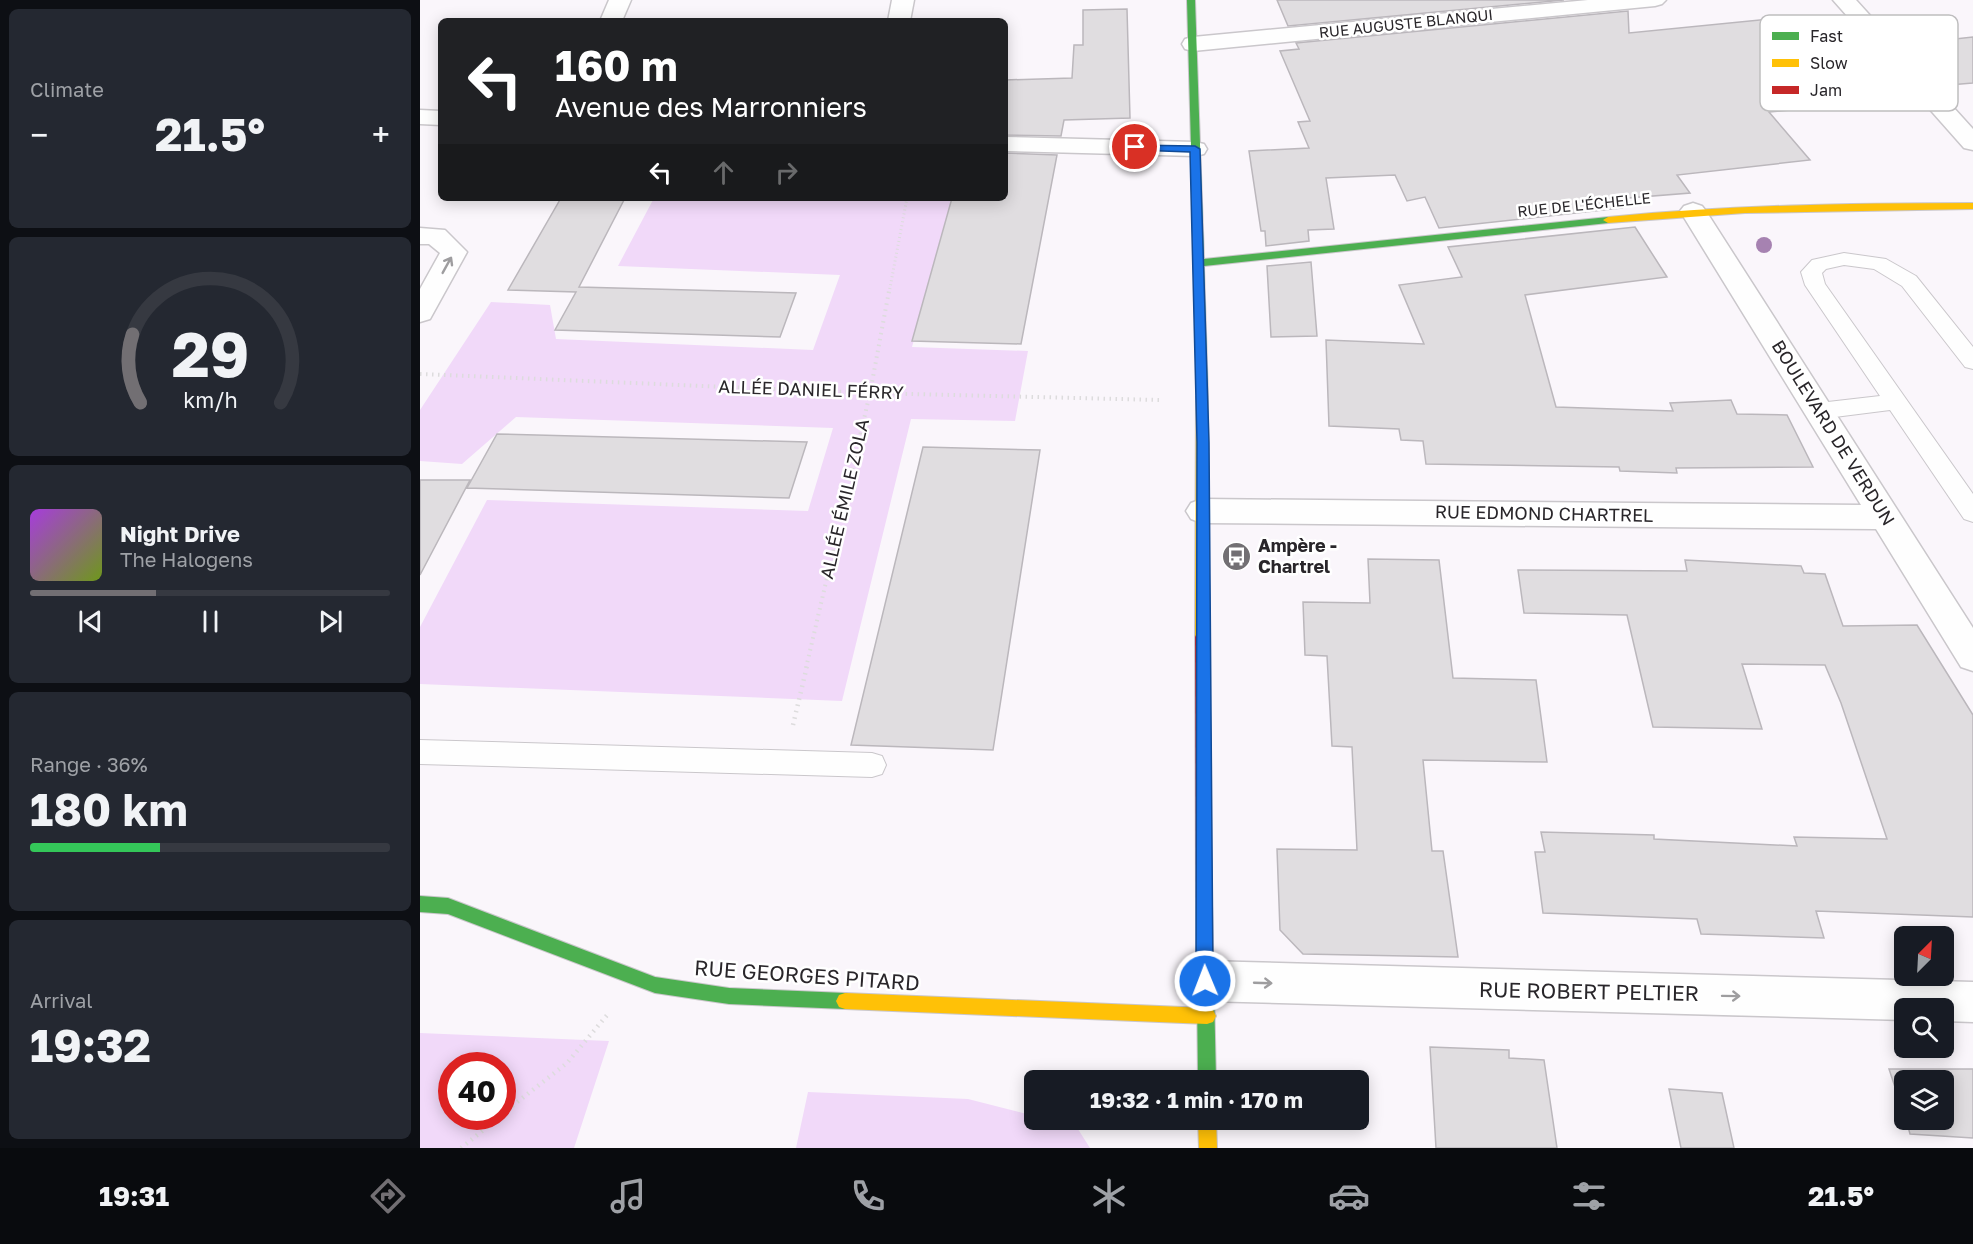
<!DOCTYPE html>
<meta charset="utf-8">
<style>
:root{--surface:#171b24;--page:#242831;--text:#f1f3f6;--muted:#9ea1a6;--line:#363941;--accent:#726f73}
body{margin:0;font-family:"Golos Text",sans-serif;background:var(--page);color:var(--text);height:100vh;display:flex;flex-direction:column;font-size:22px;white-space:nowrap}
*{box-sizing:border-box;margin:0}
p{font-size:20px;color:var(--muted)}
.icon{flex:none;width:33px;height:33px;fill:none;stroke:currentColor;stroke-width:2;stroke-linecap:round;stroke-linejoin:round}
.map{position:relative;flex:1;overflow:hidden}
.details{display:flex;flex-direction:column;gap:9px;padding:9px;background:#0d0f14;width:420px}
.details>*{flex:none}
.hud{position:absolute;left:18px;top:18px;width:570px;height:183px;border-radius:9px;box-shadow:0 3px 15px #0003;background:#202124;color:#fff;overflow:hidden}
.needle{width:39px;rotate:24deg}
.buttons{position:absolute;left:1474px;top:926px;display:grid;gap:12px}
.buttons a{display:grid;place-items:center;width:60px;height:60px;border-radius:9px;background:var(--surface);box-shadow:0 3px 15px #0003;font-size:30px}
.speed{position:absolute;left:18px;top:1052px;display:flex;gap:12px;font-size:30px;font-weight:700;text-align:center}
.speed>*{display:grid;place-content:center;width:78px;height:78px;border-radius:50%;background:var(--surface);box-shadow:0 3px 15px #0003;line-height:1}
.speed .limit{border:9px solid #d22;background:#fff;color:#111}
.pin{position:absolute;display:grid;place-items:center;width:51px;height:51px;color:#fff;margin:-26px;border:3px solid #fff;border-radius:50%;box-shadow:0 2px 6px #0007}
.me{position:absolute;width:66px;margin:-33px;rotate:359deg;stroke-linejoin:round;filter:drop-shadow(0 0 4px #0008)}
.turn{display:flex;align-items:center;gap:21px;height:126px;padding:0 18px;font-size:27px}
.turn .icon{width:78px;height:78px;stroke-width:2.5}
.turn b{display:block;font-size:42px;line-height:51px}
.lanes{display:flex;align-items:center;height:57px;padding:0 18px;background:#0003;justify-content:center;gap:30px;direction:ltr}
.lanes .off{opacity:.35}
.big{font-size:45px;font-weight:700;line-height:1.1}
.details .widget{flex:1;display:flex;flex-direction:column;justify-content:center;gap:9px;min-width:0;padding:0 21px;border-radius:9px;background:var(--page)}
.details .dial{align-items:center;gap:0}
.dial svg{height:156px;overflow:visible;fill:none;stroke:var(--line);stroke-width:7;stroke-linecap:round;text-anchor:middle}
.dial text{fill:var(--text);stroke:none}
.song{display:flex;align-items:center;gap:18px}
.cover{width:72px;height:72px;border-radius:9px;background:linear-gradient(135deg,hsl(280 70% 55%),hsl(80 70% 35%))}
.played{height:6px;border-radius:3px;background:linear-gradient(90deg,var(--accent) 35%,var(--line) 35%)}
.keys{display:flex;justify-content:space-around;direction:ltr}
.heat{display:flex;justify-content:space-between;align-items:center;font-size:33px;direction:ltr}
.charge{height:9px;border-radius:4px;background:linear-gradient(90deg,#34c759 36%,var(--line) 0)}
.trip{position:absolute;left:604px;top:1070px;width:345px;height:60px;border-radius:9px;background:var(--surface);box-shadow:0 3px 15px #0003;font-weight:700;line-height:60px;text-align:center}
.tabs{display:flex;height:96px;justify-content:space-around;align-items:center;background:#090b0e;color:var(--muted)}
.tabs .icon{width:42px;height:42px}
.tabs .current{color:var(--accent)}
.tabs b{font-size:27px;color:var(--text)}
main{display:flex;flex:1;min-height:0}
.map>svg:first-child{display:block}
.green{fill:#f1d9f9;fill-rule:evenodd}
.building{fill:#e0dde0;stroke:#bbb7bc;stroke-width:1.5}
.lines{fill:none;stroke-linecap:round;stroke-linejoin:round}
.lane-casing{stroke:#cac7cb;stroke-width:2}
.street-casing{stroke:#cac7cb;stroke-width:3}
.fast-casing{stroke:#cac7cb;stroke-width:2}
.slow-casing{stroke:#cac7cb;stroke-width:2}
.jam-casing{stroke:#cac7cb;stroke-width:2}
.path-far2{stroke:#dddcdd;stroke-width:3;stroke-dasharray:1 3;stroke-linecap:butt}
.path-far1{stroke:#dddcdd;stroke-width:4;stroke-dasharray:1.5 4.5;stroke-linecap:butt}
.path{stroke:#dddcdd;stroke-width:4.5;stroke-dasharray:1.5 5;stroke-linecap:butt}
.lane{fill:#fefefe;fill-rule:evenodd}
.street{fill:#fefefe;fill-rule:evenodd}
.fast{fill:#4caf50;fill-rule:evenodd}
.slow{fill:#ffc107;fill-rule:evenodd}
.jam{fill:#c62828;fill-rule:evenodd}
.tree{fill:#a682b1}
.oneway{stroke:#9e9d9f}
.route{fill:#1a73e8;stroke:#114b97;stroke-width:1.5}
.labels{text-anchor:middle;stroke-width:5;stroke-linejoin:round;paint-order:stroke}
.far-street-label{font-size:15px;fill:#29262a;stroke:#fff}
.street-label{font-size:18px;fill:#29262a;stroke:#fff}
.poi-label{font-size:18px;font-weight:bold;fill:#29262a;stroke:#fff;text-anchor:start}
.near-street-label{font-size:21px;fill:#29262a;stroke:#fff}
.key{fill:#fff;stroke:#bfbebf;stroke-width:1.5}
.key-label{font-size:16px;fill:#29262a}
</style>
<main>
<section class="details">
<div class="widget"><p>Climate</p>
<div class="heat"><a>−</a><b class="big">21.5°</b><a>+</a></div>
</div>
<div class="widget dial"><svg viewBox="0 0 100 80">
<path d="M14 69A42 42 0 1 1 86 69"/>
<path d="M14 69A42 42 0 0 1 10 34" stroke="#726f73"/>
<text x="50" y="56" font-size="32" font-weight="700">29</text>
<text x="50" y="72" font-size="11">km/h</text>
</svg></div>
<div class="widget">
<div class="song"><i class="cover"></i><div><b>Night Drive</b><p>The Halogens</p></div></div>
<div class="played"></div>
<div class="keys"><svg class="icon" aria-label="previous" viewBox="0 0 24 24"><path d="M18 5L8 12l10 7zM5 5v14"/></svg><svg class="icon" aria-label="pause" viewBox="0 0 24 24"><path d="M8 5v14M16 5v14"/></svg><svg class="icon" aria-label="next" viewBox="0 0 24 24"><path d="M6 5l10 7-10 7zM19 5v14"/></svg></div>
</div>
<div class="widget"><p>Range · 36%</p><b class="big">180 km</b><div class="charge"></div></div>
<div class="widget"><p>Arrival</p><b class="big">19:32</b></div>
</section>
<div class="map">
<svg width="1553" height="1148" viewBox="0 0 1553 1148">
<rect width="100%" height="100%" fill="#faf6fb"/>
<!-- green -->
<path class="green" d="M234 198H533L492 347 608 351 595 421 491 419 422 701 0 684V627L67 500 388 511 413 428 96 417 42 464 0 461V410L71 302 130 305 136 339 393 350 420 275 198 266Z
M0 1033 189 1041 154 1148H0ZM32 1065H82V1116H32Z
M388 1092 548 1099 615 1116V1119H627L656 1126 670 1148H376Z"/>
<!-- building -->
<path class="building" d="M857 0H1144L868 26Z
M707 9 710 118 644 120 641 136 585 135V80L652 78 654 45H663V10Z
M1208 11 1209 33 1381 16 1414 53 1453 48 1488 88H1485L1493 98 1349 112 1390 160 1257 175 1270 193 1196 199 1202 208 1019 228 1005 197 987 201 975 175 906 178 914 229 888 230 889 241 846 246 845 231H841L829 151 889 148 878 122 890 121 860 51 879 49 876 43Z
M1553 37V83L1517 86 1480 45Z
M585 153 637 155 601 344 492 341 532 198H585Z
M141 198H205L159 287 376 293 360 337 135 330 156 292 88 290Z
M1215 227 1247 277 1105 295 1136 407 1253 411 1250 403 1311 400 1317 414 1367 415 1393 467 1256 468 1257 473 1200 471 1199 467 1006 464 1003 441 981 440 979 429 909 426 906 340 1004 344 979 285 1042 277 1028 247Z
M891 262 897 336 851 337 847 266Z
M77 434 387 442 369 498 47 488Z
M503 447 620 450 573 750 431 745Z
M0 480H50L0 575Z
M948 559 1019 560 1033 678 1116 680 1127 762 1003 760 1012 851H1023L1038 957 883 954 860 930 857 849 937 850 932 747 912 746 907 656 885 655 883 602 950 603Z
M1265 560 1381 566 1384 573 1405 574 1423 626 1497 625 1553 715V917L1396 911 1404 938 1281 934 1277 919 1123 913 1115 852H1125L1121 832 1234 835V839L1377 846 1374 837 1467 839 1421 703 1405 665 1322 664 1342 729 1233 727 1207 615 1104 613 1098 570 1267 571Z
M1010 1047 1089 1050V1058L1124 1060 1137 1148H1016Z
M1469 1069H1553V1138L1490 1134 1486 1119H1524V1080H1485V1117Z
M1249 1089 1302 1093 1314 1148H1261Z"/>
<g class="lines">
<defs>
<path id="lane" d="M1424 253 1466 259 1496 276 1553 347V369L1545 367 1482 286 1454 269 1424 265 1406 269 1402 273 1405 284 1553 494V522L1544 519 1470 410 1399 419 1391 417 1388 411 1391 405 1399 403 1460 396 1385 285 1381 272 1392 260Z
M0 740 452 753 462 756 466 765 462 774 452 777 0 764Z"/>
<path id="street" d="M189 0H211L202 21H180Z
M472 0H494L490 21H468Z
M1168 0H1246L1242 4 1235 6 773 51 765 49 762 44 765 39 773 37Z
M1413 0H1436L1553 129V150L1544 148Z
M0 110 21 111V125L0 124Z
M585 137 775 142 784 144 787 149 784 154 775 156 585 151Z
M1273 203 1282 206 1286 211 1553 628V671L1541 667 1456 529 782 523 771 519 766 511 771 503 782 499 1441 505 1260 211 1264 206Z
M0 228 25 230 47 252 10 319 0 322V289L20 253 9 244H0Z
M785 961 1553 982V1022L1524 1021V1008H1485V1020L785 1001 770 995 764 981 770 967Z"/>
<path id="fast" d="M767 0H775L784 259 1188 217 1193 220 1188 223 784 266 788 397 786 400H778Z
M0 896 28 898 235 977 309 988 425 993 431 995 434 1001 431 1007 425 1009 309 1004 235 993 28 914 0 912Z
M784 897 790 900 792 905 796 1080H778L776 905 778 900Z"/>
<path id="slow" d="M1553 203V209L1325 213 1188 223 1183 220 1188 217C1310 205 1431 203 1553 203Z
M782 393 788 397 789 637 787 641H777L775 637 776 397Z
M425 993 787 1008 793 1010 796 1016 793 1022 787 1024 425 1009 419 1007 416 1001 419 995Z
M778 1119H796L797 1148H779Z"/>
<path id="jam" d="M782 631 787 633 789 637 792 905 790 910 784 913 778 910 776 905 775 637 777 633Z"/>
</defs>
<!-- lane casing -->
<use href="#lane" class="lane-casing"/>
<!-- street casing -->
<use href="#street" class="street-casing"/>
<!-- fast casing -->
<use href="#fast" class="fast-casing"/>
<!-- slow casing -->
<use href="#slow" class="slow-casing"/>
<!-- jam casing -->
<use href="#jam" class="jam-casing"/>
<!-- path-far2 -->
<path class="path-far2" d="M469 293 487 198"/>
<!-- path-far1 -->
<path class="path-far1" d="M0 374 450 393 740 400
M386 668 450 393 469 291"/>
<!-- path -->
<path class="path" d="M373 725 387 666
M82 1114 147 1063 188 1014
M41 1148 81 1116"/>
<!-- lane -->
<use href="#lane" class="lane"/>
<!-- street -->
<use href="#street" class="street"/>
<!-- fast -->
<use href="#fast" class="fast"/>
<!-- slow -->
<use href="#slow" class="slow"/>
<!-- jam -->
<use href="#jam" class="jam"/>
</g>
<!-- trees -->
<circle class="tree" cx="1344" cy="245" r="8"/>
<!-- one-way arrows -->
<defs><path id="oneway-shaft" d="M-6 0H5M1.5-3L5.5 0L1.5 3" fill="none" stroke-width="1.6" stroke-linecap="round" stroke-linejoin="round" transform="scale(1.5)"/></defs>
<g class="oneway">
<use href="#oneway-shaft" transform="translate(27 265) rotate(-61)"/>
<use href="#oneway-shaft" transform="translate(843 983) rotate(2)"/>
<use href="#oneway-shaft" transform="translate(1311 996) rotate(1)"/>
</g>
<!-- route -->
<path class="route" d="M711 145 775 146 780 149 789 442 793 981 791 987 785 989 779 987 776 981 777 442 770 152 715 150 710 147Z"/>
<!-- icons -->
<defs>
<symbol id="bus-disc" viewBox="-11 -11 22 22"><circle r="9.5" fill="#726f73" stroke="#fff"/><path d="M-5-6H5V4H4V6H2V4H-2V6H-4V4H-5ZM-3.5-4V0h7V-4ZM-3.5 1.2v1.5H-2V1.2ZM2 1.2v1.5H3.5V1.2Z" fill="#fff"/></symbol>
</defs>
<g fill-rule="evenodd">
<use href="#bus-disc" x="800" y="540" width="33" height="33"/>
</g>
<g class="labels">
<!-- far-street labels -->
<g class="far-street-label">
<text transform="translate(986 24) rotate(-6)" y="5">RUE AUGUSTE BLANQUI</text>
<text transform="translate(1164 205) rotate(-6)" y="5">RUE DE L'ÉCHELLE</text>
</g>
<!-- street labels -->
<g class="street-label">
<text transform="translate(391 390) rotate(2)" y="6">ALLÉE DANIEL FÉRRY</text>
<text transform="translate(1413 433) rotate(58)" y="6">BOULEVARD DE VERDUN</text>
<text transform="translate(425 499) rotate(-77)" y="6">ALLÉE ÉMILE ZOLA</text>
<text transform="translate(1124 514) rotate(1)" y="6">RUE EDMOND CHARTREL</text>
</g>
<!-- poi labels -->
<g class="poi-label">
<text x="838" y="552">Ampère -<tspan x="838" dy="21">Chartrel</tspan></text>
</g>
<!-- near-street labels -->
<g class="near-street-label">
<text transform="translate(387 976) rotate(4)" y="7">RUE GEORGES PITARD</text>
<text transform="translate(1169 992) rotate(1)" y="7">RUE ROBERT PELTIER</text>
</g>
</g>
<!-- legend -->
<rect x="1340" y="15" width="198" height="96" rx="9" class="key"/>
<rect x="1352" y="32" width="27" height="8" fill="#4caf50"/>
<rect x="1352" y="59" width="27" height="8" fill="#ffc107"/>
<rect x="1352" y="86" width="27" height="8" fill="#c62828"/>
<g class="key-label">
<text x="1390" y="42">Fast</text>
<text x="1390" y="69">Slow</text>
<text x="1390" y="96">Jam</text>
</g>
</svg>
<div class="buttons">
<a><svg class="needle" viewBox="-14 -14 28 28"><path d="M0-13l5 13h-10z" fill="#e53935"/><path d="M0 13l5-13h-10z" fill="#9ea1a6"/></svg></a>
<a><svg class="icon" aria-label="search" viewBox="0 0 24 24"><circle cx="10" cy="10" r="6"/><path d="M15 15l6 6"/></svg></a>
<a><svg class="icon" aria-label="layers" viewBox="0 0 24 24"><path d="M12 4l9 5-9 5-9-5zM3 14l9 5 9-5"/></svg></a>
</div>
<div class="speed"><div class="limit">40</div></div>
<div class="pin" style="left:715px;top:147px;background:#d93025"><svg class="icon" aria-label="arrive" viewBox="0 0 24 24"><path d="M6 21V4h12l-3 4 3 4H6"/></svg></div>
<svg class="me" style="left:785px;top:981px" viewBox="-20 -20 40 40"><circle r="17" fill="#1a73e8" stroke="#fff" stroke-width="3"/><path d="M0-11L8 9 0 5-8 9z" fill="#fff"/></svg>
<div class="trip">19:32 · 1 min · 170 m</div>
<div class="hud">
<div class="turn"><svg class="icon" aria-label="left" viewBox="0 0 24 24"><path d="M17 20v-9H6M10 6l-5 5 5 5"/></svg><div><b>160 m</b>Avenue des Marronniers</div></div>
<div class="lanes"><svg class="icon" aria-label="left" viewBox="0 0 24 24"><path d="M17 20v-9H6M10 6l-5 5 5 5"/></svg><svg class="icon off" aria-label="ahead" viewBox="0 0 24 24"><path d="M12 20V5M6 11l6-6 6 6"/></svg><svg class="icon off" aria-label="right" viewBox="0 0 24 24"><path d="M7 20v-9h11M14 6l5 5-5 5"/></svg></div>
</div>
</div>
</main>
<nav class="tabs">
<b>19:31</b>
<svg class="icon current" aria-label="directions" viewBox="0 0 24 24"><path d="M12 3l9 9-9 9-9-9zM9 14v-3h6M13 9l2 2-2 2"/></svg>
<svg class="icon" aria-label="music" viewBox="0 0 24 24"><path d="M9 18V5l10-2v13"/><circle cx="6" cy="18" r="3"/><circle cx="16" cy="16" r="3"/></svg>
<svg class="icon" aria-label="phone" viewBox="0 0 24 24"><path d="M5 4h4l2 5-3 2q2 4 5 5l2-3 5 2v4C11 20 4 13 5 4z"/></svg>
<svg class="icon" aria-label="climate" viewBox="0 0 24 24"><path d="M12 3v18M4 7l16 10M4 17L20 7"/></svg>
<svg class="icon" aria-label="car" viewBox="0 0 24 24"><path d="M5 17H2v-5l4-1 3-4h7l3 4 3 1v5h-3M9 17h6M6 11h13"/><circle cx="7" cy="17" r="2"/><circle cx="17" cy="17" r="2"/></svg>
<svg class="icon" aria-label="filters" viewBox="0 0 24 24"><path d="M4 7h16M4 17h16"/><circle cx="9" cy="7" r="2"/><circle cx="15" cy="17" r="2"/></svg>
<b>21.5°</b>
</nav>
